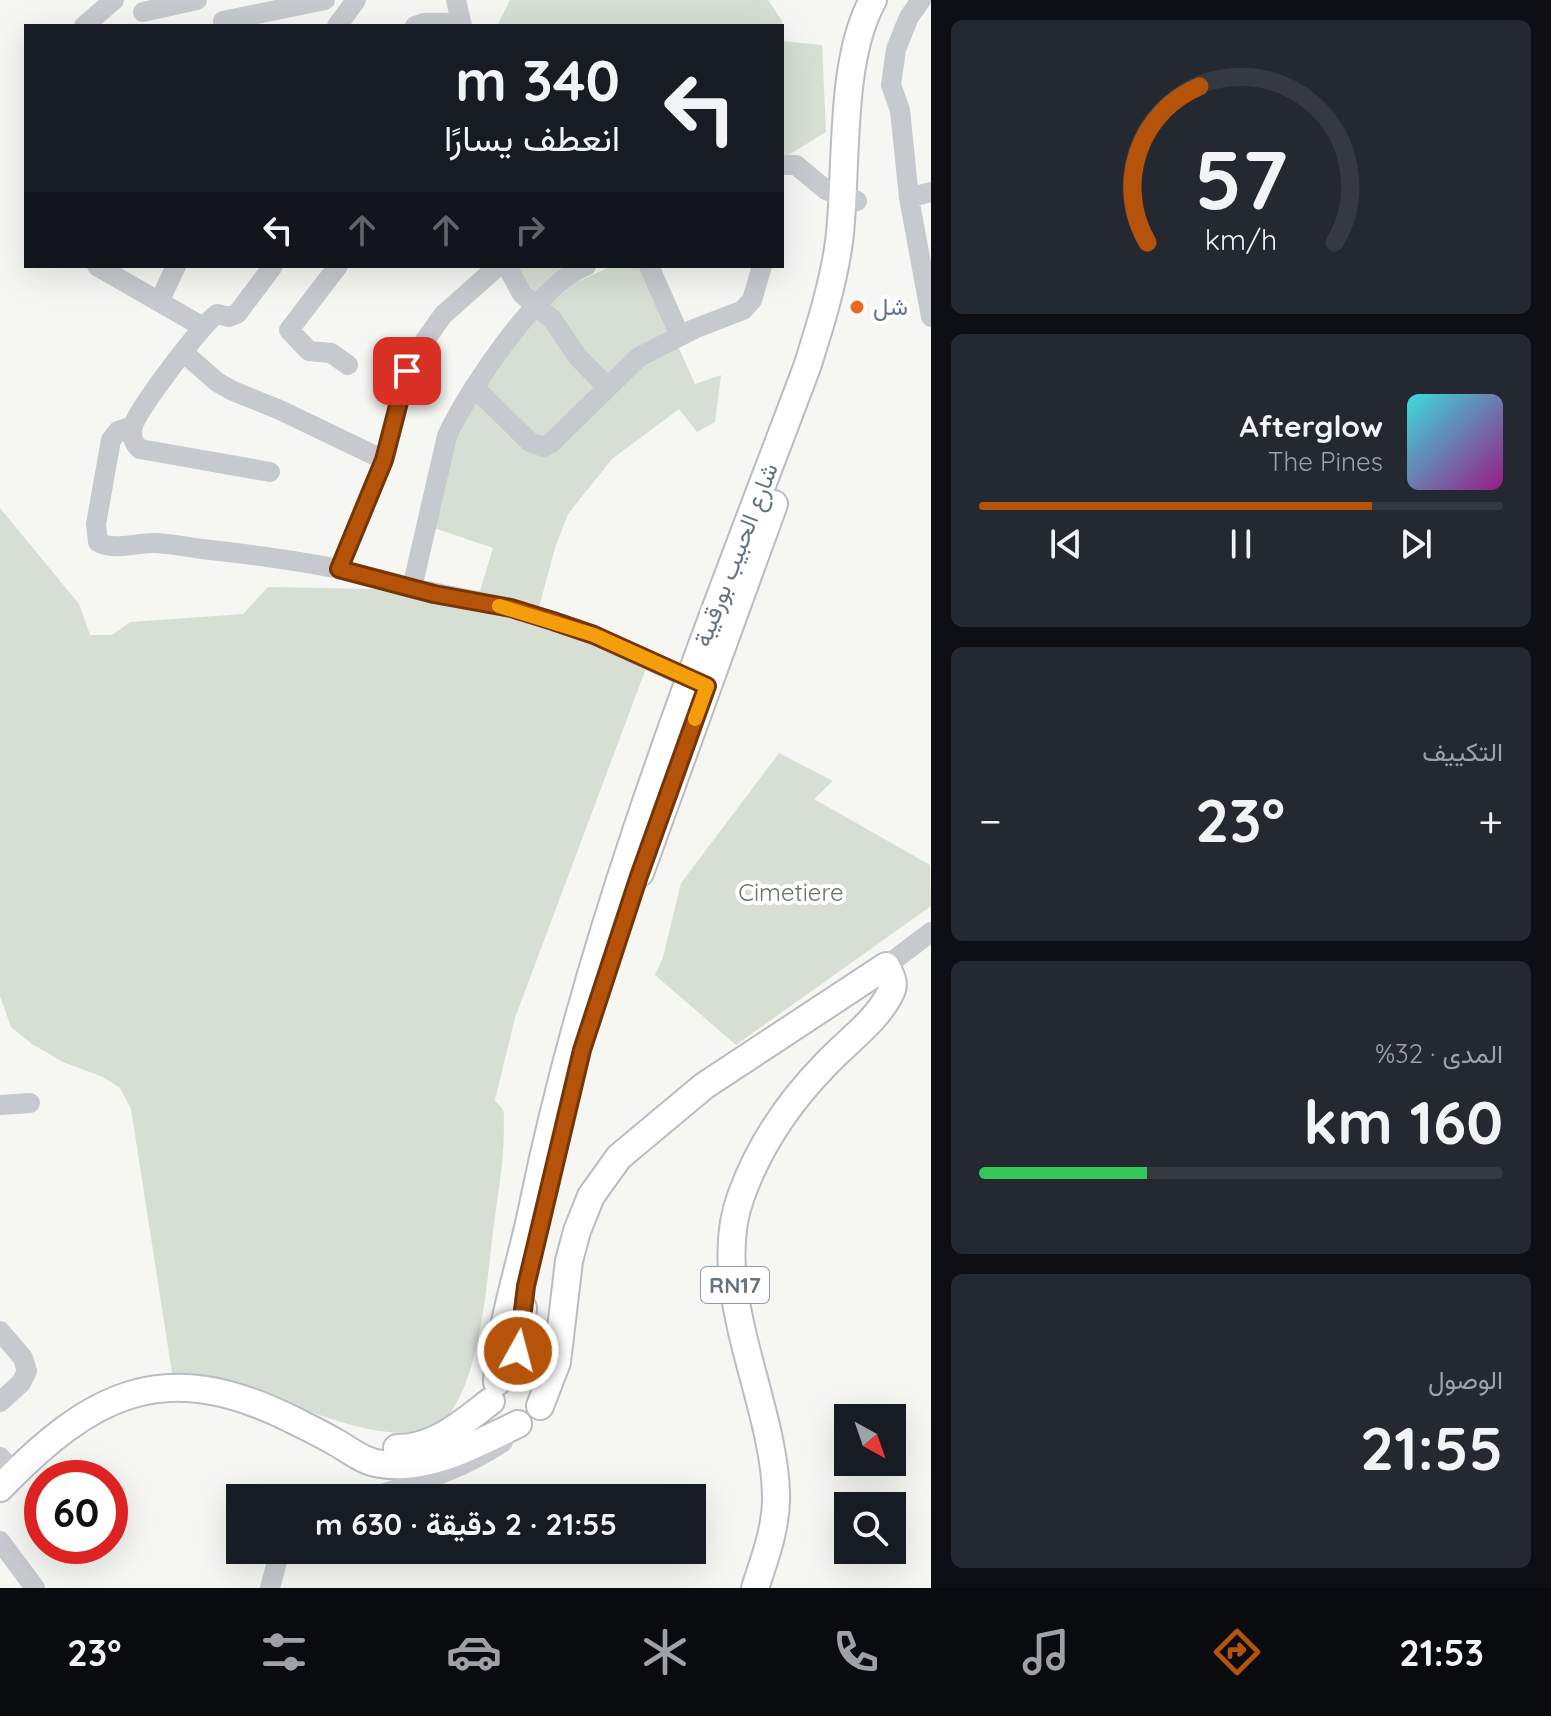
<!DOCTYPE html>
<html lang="ar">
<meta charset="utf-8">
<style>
:root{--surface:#171b24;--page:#242831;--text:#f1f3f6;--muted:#9ea1a6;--line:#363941;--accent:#b45309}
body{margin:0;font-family:Quicksand,Vazirmatn,sans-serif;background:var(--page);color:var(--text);direction:rtl;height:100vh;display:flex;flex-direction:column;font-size:30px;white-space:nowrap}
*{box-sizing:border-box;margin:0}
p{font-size:26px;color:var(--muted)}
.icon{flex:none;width:44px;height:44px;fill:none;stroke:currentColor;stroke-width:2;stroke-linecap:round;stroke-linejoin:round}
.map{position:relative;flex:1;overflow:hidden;direction:ltr}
.panel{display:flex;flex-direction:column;gap:20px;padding:20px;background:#0d0f14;width:620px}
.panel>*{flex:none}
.banner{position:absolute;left:24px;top:24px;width:760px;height:244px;border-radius:0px;box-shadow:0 8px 32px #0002;direction:rtl;background:#171b24;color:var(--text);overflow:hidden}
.needle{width:52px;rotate:140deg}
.buttons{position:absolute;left:834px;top:1404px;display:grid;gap:16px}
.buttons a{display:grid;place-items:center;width:72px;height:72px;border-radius:0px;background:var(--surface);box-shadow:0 8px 32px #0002;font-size:40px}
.speed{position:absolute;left:24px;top:1460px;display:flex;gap:16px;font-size:40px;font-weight:700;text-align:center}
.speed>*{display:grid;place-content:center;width:104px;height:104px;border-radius:50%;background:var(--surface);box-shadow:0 8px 32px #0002;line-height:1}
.speed .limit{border:12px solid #d22;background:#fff;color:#111}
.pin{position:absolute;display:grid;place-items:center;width:68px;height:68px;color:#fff;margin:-34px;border-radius:16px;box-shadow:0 4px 12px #0006}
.me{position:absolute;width:88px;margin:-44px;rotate:7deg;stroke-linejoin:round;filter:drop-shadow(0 0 6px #0008)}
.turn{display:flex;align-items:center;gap:28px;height:168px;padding:0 32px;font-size:36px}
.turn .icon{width:104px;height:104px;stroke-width:2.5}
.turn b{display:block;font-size:56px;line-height:68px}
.lanes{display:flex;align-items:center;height:76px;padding:0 32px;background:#0003;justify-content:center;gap:40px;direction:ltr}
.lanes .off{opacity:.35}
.big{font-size:60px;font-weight:700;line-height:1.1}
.panel .card{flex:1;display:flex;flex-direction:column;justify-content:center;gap:12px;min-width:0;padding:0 28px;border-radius:12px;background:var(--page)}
.panel .dial{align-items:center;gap:0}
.dial svg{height:208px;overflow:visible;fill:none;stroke:var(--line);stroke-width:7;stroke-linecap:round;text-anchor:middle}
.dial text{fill:var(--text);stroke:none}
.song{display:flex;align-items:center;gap:24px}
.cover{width:96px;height:96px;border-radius:12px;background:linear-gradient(135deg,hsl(180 70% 55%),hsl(310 70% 35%))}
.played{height:8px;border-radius:4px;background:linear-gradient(90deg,var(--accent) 75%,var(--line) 75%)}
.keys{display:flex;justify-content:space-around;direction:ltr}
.heat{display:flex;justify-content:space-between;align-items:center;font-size:44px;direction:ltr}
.charge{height:12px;border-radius:6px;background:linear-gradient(90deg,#34c759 32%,var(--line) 0)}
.trip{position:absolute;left:226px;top:1484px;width:480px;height:80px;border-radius:0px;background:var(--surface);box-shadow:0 8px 32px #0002;font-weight:700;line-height:80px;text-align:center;direction:rtl}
.tab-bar{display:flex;height:128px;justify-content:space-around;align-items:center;background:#090b0e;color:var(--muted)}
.tab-bar .icon{width:56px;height:56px}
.tab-bar .active{color:var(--accent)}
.tab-bar b{font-size:36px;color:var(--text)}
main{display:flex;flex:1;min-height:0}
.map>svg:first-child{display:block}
.green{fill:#d7dfd4}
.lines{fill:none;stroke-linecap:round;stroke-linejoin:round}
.major-casing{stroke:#b9bcc0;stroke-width:30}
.minor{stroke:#c6c9cd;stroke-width:20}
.major{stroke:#fff;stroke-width:26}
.route-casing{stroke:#753606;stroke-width:20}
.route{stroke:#b45309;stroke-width:14}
.slow{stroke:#f59e0b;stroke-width:14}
.poi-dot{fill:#ec671e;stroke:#fff;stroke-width:3}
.labels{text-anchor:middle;stroke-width:8;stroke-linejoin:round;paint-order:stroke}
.shield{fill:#fff;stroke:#929daa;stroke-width:2}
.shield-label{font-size:22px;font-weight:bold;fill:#647386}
.poi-label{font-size:24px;fill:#647386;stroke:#fff;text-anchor:start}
.street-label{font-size:24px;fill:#647386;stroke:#fff}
.park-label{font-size:24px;fill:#61785f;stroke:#fff}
</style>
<main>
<section class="panel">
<div class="card dial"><svg viewBox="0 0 100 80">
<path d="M14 69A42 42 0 1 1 86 69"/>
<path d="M14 69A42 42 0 0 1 34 9" stroke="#b45309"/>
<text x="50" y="56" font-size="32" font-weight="700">57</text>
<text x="50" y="72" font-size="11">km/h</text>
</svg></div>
<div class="card">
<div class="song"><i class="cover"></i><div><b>Afterglow</b><p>The Pines</p></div></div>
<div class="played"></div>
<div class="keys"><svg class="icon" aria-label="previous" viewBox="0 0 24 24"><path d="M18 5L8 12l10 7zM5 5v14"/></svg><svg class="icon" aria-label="pause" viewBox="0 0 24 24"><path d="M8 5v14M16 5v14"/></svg><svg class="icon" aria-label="next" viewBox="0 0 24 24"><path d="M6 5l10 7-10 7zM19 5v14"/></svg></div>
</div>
<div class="card"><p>التكييف</p>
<div class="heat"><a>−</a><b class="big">23°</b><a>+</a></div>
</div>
<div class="card"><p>المدى · 32%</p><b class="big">160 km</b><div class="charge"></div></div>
<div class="card"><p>الوصول</p><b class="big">21:55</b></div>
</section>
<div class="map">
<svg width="931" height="1588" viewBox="0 0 931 1588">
<rect width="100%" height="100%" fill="#f6f7f3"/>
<!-- green -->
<path class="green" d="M510 0H768L782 21V26H497Z
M782 41 822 45 826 132 782 159Z
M514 266H574L529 299Z
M612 266H642L695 384 721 375 715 422 697 432 679 409 612 459 568 514 555 548 537 615 648 663 515 1018 495 1100C497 1103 501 1106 503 1110 505 1114 503 1123 504 1128 504 1169 495 1208 491 1249 486 1294 478 1376 450 1413 406 1469 269 1389 215 1377 201 1374 186 1374 172 1373L131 1109 120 1088 103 1077 63 1062 32 1044 11 1027 0 996V508L79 604 90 635H112L130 622 243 614 268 587 480 591 493 548 434 528 452 437 486 357 575 283Z
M779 753 833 781 814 799 930 865 931 906 736 1045 655 975 663 957 681 883Z"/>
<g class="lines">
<defs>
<path id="major" d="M640 873 774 504
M523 1308 518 1359 525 1375
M497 1382C500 1321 521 1265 533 1205 592 916 703 643 807 367 820 326 833 285 839 242 848 171 838 63 873 0
M540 1406 557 1362 569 1261 577 1231 591 1196 619 1157 704 1086 886 966C891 976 896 983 890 994 875 1023 847 1041 825 1065 788 1103 759 1146 741 1196 707 1287 774 1401 776 1494 777 1526 765 1558 755 1588
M397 1448C435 1448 462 1423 491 1401
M0 1488C91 1394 163 1356 289 1418 305 1426 322 1434 337 1443 351 1451 364 1462 381 1464 428 1472 478 1443 518 1424"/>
</defs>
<!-- major casing -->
<use href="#major" class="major-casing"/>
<!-- minor -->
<path class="minor" d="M456 0 462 26
M921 0 909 17 896 49 891 85 900 110 909 198 931 317
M143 12 197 0
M223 21 325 0
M84 26 114 0
M337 26 356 0
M415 26 424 23 461 22
M782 165H796L826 190 857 201
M909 198 931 192
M97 266 203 327
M338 266 289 330 309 351 331 353 348 365
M507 266 522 294 552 319 577 356 607 387
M586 266C539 284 468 390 447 436L412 588 511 608 553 621 594 635 700 684
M649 266 680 336
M160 300 176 266
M184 353 217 382 233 391 280 410 384 460
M474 387 530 442 543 447 551 443 639 357 694 329 743 310 752 300 762 266
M133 426 118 431 111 440 96 524 98 542C114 551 135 543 153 543 169 543 186 547 202 549 248 554 294 560 339 569L384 460 407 371 416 353 443 315 498 266
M270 472 140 449C134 444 130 435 133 426 138 409 202 324 217 314L229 317 237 314 273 266
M339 569 412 588
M886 966 931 932
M0 1105 30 1103
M0 1331 23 1358 27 1371 21 1383 0 1402
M0 1457 15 1473
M369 1498C416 1483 462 1470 503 1442
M0 1541 35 1588
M270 1588 280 1550"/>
<!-- major -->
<use href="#major" class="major"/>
</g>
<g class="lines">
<defs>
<path id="route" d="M407 371 384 460 339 569 434 594 511 608 553 621 594 635 707 686 639 876 582 1050 526 1286 518 1351"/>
</defs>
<!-- route casing -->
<use href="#route" class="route-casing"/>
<!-- route -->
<use href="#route" class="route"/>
<!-- slow -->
<path class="slow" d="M499 606 594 635 707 686 695 719"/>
</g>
<!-- markers -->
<circle class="poi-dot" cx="857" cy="307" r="8"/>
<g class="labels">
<!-- shield labels -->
<rect class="shield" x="701" y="1267" width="68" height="36" rx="6"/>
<g class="shield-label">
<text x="735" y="1293">RN17</text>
</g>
<!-- poi labels -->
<g class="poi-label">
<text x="873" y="315">شل</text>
</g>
<!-- street labels -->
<g class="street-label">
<text transform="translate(736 555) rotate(-69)" y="8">شارع الحبيب بورقيبة</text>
</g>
<!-- park labels -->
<g class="park-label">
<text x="791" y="901">Cimetiere</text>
</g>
</g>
</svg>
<div class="buttons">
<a><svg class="needle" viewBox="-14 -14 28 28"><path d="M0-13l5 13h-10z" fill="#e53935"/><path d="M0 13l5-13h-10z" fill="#9ea1a6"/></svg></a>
<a><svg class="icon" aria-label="search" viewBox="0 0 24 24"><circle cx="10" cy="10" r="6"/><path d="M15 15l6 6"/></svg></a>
</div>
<div class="speed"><div class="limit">60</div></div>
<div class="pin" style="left:407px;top:371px;background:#d93025"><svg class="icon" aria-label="arrive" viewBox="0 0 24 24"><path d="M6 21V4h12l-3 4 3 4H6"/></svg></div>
<svg class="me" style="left:518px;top:1351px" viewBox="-20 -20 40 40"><circle r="17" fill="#b45309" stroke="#fff" stroke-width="3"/><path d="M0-11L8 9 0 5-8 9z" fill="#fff"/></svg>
<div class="trip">21:55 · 2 دقيقة · 630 m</div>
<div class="banner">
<div class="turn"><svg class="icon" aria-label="left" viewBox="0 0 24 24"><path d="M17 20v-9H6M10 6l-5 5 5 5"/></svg><div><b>340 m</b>انعطف يسارًا</div></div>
<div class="lanes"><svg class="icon" aria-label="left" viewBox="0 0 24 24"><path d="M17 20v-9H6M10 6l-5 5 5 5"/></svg><svg class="icon off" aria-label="ahead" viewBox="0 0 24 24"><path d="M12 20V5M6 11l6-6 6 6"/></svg><svg class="icon off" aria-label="ahead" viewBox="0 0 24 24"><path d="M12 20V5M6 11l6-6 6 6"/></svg><svg class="icon off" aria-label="right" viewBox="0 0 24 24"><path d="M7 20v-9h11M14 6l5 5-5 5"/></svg></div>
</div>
</div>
</main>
<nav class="tab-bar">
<b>21:53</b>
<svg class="icon active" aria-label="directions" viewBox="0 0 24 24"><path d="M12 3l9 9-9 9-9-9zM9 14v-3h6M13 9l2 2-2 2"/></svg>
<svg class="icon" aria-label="music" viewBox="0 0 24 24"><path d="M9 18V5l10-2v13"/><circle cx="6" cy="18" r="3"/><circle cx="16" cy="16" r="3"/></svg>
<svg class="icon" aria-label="phone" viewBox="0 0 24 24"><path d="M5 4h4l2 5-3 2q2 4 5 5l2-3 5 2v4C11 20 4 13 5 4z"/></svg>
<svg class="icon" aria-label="climate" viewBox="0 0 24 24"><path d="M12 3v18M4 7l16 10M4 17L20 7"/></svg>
<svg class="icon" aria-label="car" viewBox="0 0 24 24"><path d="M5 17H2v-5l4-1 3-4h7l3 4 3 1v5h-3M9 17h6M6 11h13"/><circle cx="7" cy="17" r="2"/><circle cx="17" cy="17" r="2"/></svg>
<svg class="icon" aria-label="filters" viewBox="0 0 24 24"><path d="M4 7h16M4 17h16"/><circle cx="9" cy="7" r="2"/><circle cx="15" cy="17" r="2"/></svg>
<b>23°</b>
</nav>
